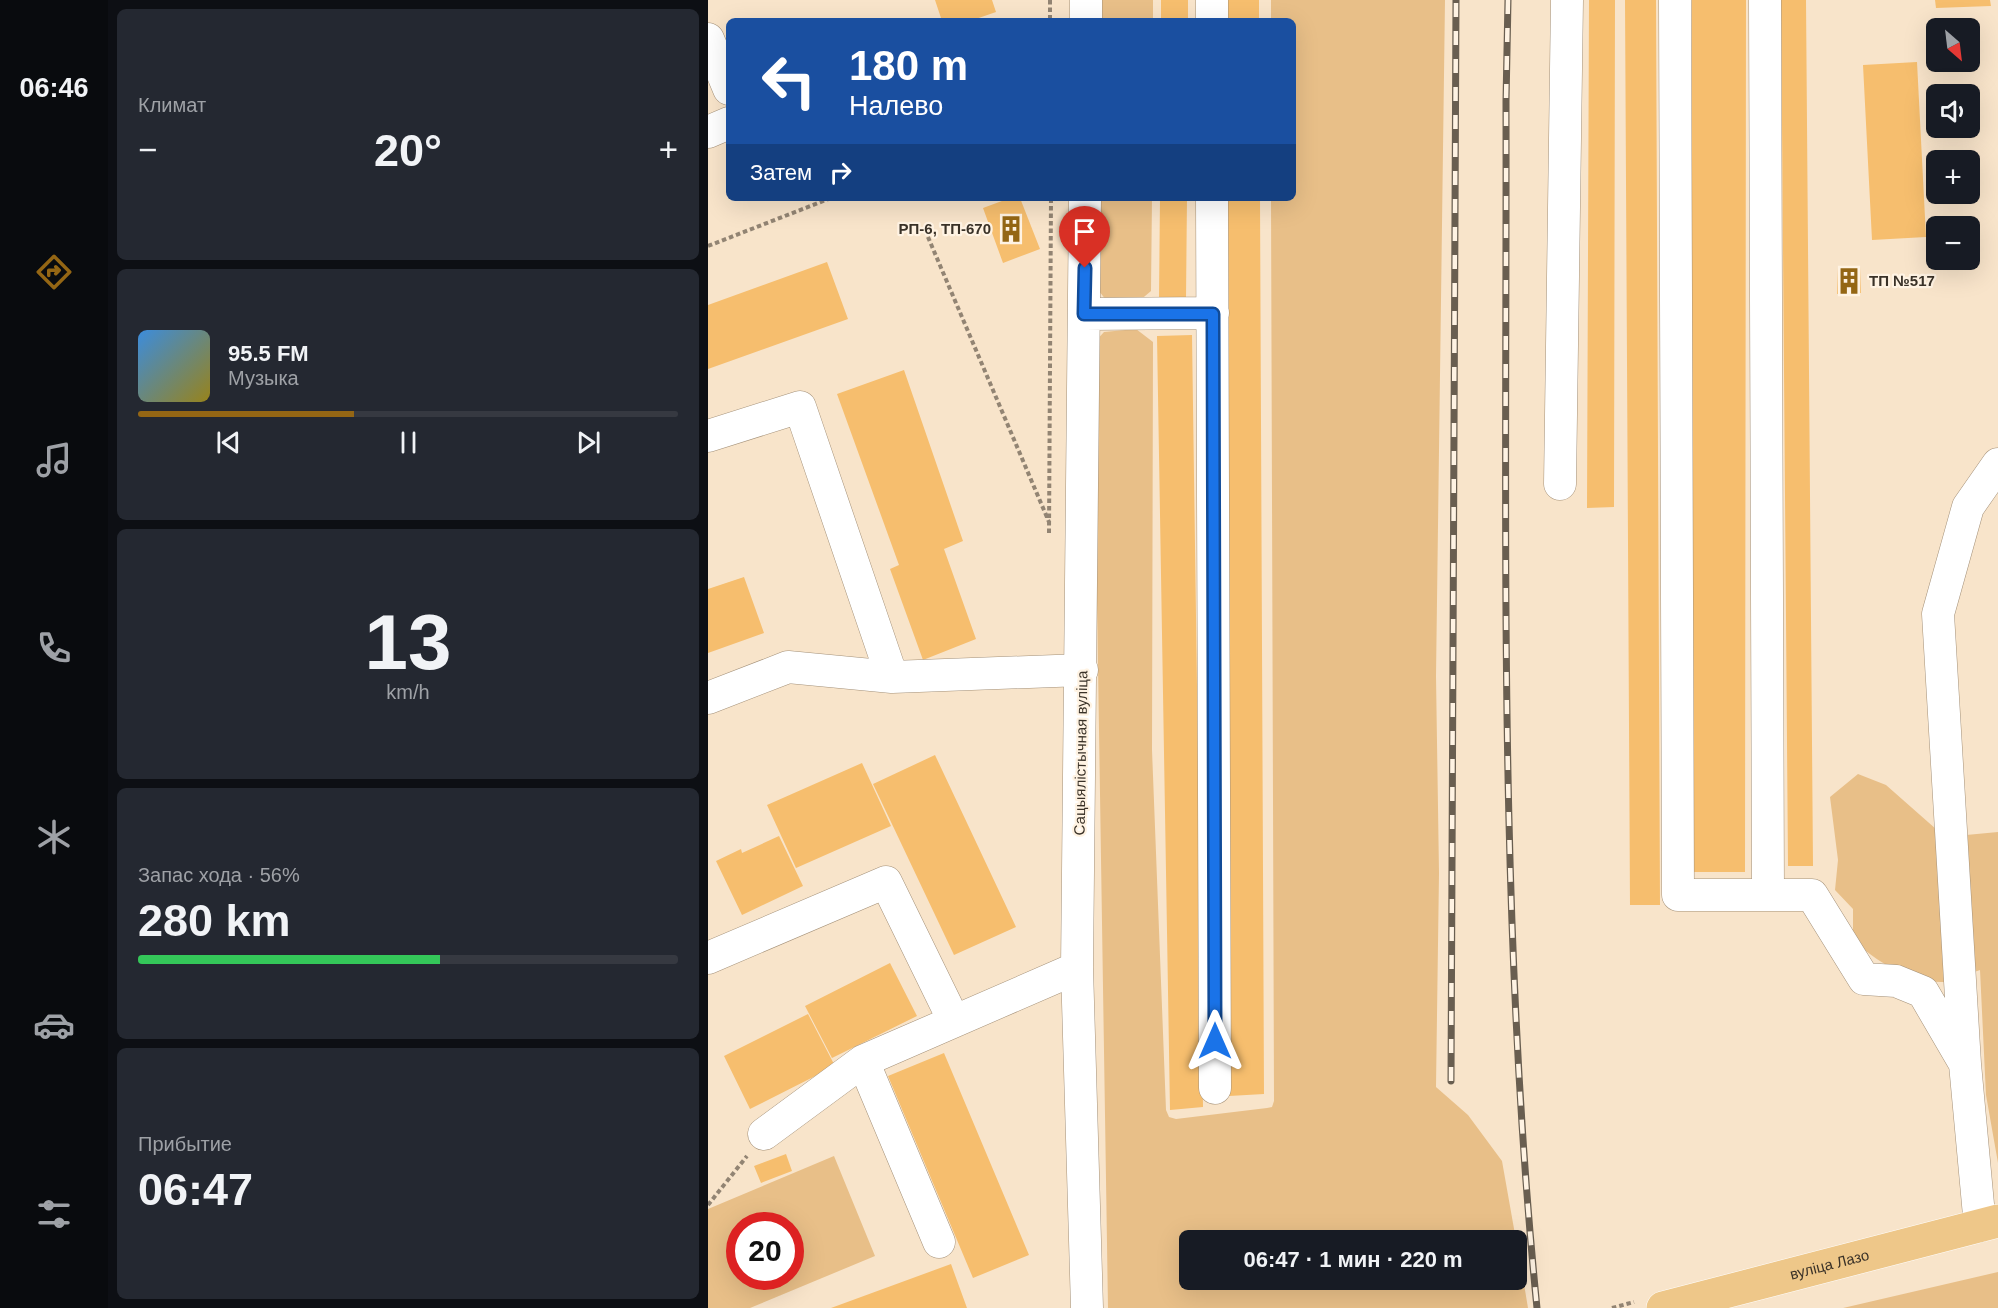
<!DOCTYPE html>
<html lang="ru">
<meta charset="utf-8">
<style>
:root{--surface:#171b24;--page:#242831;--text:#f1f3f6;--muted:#9ea1a6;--line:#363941;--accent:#946614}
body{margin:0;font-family:Arial,sans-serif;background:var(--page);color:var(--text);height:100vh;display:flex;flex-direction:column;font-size:22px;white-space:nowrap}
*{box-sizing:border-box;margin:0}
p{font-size:20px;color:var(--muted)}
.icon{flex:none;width:33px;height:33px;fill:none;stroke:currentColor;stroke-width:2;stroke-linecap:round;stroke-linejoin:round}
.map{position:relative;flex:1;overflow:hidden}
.details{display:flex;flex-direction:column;gap:9px;padding:9px;background:#0d0f14;width:600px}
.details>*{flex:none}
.hud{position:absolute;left:18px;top:18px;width:570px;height:183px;border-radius:9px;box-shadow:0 6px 24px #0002;background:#1a4fa0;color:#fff;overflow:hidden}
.needle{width:39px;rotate:152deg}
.tools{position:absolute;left:1218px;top:18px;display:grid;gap:12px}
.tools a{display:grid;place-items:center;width:54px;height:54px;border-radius:9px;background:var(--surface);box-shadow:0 6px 24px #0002;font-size:30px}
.speed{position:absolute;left:18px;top:1212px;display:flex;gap:12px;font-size:30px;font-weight:700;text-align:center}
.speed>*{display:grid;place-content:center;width:78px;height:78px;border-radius:50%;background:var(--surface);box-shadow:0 6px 24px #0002;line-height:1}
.speed .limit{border:9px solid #d22;background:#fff;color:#111}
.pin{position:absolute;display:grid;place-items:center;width:51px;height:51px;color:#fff;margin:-62px -26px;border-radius:50% 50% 50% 0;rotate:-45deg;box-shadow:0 0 6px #0007}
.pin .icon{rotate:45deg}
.me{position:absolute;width:66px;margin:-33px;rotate:0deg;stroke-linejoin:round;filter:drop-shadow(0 0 4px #0008)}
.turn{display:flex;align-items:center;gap:21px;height:126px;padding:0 24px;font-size:27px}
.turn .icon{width:78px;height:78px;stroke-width:2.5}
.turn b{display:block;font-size:42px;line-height:51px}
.then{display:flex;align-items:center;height:57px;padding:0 24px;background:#0003;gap:12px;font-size:22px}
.big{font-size:45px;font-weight:800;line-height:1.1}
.details .widget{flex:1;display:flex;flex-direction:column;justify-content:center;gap:9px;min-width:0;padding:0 21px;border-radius:9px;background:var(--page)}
.details .dial{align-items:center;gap:0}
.dial b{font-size:78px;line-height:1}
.song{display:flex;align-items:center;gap:18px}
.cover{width:72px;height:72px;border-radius:9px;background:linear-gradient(135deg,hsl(210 70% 55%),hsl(50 70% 35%))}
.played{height:6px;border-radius:3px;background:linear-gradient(90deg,var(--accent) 40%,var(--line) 40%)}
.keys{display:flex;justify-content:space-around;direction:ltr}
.heat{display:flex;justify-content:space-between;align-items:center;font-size:33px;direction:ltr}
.charge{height:9px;border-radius:4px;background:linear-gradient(90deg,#34c759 56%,var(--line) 0)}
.trip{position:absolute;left:471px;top:1230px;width:348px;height:60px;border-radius:9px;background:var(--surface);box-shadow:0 6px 24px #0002;font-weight:800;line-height:60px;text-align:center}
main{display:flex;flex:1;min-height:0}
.tab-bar{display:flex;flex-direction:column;width:108px;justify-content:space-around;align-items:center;background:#090b0e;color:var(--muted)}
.tab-bar .icon{width:42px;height:42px}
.tab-bar .current{color:var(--accent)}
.tab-bar b{font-size:27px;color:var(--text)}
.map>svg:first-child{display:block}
.green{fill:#e8bf88;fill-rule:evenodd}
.building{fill:#f6be6e}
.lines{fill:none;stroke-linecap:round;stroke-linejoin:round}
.minor-casing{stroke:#a49179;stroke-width:33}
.major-casing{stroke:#fff;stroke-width:34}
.path{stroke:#928473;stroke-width:4;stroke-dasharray:4.5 3;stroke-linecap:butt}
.minor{stroke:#fff;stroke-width:32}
.major{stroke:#eec789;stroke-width:33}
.rail-casing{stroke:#695e50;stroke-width:7}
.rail{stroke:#fff3e3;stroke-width:4.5;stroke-dasharray:14;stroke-linecap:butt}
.route-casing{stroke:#114b97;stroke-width:15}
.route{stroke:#1a73e8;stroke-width:10}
.labels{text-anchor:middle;stroke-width:4.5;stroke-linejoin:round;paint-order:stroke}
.poi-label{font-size:15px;font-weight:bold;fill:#3a3228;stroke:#fff3e3;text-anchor:end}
.street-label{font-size:15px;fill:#3a3228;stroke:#fff3e3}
</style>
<main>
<nav class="tab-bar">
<b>06:46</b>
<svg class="icon current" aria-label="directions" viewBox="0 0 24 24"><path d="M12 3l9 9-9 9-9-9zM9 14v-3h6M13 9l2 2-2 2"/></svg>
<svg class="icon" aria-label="music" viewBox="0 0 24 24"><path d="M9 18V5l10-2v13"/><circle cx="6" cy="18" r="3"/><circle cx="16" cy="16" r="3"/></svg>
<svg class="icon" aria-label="phone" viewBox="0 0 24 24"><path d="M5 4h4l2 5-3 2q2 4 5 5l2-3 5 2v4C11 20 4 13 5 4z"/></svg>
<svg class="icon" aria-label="climate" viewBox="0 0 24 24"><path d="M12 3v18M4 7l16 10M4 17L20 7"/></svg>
<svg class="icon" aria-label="car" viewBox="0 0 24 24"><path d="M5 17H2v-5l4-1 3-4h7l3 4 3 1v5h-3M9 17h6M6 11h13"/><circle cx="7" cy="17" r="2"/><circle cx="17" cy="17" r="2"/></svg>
<svg class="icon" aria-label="filters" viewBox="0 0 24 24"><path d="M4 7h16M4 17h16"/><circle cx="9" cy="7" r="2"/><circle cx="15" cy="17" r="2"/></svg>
</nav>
<section class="details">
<div class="widget"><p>Климат</p>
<div class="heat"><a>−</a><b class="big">20°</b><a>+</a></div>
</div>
<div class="widget">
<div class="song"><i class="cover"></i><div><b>95.5 FM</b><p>Музыка</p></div></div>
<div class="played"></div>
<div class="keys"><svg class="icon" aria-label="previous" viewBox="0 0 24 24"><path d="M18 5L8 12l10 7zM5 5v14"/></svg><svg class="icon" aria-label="pause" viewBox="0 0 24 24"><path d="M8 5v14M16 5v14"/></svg><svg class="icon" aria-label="next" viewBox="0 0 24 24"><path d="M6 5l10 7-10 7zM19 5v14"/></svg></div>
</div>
<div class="widget dial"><b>13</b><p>km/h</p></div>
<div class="widget"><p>Запас хода · 56%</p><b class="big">280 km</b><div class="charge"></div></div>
<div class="widget"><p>Прибытие</p><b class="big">06:47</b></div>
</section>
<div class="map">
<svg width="1290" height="1308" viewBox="0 0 1290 1308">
<rect width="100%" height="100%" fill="#f8e4ca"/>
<!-- green -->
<path class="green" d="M388 0H445V21H388Z
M563 0H737L728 676 731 873 728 1087 760 1115 794 1161 808 1240H482V1280H808L809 1242 820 1308H400L385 344 396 332 428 329 445 342 444 750 458 1110 461 1117 468 1119 559 1108 564 1107 566 1101 563 198H585V21H563Z
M387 198H444L443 291 430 302 402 305 387 286Z
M1150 774 1178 785 1237 837 1290 832V1163L1278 1095 1272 970C1261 973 1248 982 1237 982 1205 984 1167 961 1145 940V909L1127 890 1130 860 1122 797Z
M126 1156 167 1256 42 1308H0V1209ZM32 1226H82V1276H32Z
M1290 1272V1308H1135Z"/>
<!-- building -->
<path class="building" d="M227 0H284L288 12 262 21H234Z
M453 0H480V21H453Z
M519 0H551V21H519Z
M881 0H907L906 507 879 508Z
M917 0H948L952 905H922Z
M984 0H1038L1037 872H982Z
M1073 0H1098L1105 866H1080Z
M1227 0H1282L1283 6 1228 8Z
M1209 62 1218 237 1164 240 1155 65Z
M302 198H312L332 249 295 263 275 208Z
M452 198H479L478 298H451Z
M520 198H552L556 1094 521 1096Z
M119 262 140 319 0 369V305Z
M1152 267 1153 293 1129 294 1130 268Z
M484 335 495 1107 462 1110 449 336Z
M196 370 255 541 236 549 268 639 215 660 182 569 191 565 129 394Z
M36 577 56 633 0 653V589Z
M227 755 308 927 246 955 165 784Z
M154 763 183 826 88 868 59 805Z
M71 836 95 886 34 915 8 861 33 849 34 853Z
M182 963 209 1016 124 1058 97 1006Z
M100 1014 127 1066 42 1109 16 1056Z
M236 1053 321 1255 265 1278 180 1076Z
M78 1154 84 1171 53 1183 46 1166Z
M243 1264 259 1308H123Z"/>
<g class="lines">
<defs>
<path id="minor" d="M504 0V21
M967 0 970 895H1104L1156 979 1188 981 1215 992 1257 1064
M1057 0 1060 895
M378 21V0
M0 39 21 89
M0 132 21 123
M377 198 369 968 379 1308
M504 198 507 1088
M376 314 505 313
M0 436 92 407 184 677
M852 484 859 0
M0 698 80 667 184 677 374 670
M0 958 178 882 246 1021
M155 1061 231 1242
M56 1134 155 1061 369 968
M1272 1226 1257 1064 1230 614 1260 507 1290 464"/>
<g id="major">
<path id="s1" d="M955 1308 1290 1221"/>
</g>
</defs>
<!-- minor casing -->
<use href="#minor" class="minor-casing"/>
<!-- major casing -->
<use href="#major" class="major-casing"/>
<!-- path -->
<path class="path" d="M342 0V21
M217 230 341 522
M0 246 123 198
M341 533 343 198
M0 1205 39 1156
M904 1308 926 1302"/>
<!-- minor -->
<use href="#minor" class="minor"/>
<!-- major -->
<use href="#major" class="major"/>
<defs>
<path id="rail" d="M800 0 798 101C799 503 789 908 829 1308
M743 1081 748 0"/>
</defs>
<!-- rail casing -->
<use href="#rail" class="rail-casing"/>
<!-- rail -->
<use href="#rail" class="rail"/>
</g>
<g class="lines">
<defs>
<path id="route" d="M377 268 376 314H505L507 1041"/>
</defs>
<!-- route casing -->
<use href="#route" class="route-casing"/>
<!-- route -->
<use href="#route" class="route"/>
</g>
<!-- icons -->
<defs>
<symbol id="building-bare" viewBox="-9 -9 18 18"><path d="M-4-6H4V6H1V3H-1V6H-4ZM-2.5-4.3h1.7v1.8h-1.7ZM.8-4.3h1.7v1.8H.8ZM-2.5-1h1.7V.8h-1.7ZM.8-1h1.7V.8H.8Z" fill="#946614" stroke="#fff3e3" stroke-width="2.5" paint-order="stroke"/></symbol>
</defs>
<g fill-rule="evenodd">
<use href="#building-bare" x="284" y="210" width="38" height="38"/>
<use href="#building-bare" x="1122" y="262" width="38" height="38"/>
</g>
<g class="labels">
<!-- poi labels -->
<g class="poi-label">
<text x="283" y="234">РП-6, ТП-670</text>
<text x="1161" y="286" text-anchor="start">ТП №517</text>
</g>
<!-- street labels -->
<g class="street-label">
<text transform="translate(373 753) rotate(-89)" y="5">Сацыялістычная вуліца</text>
<text dy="5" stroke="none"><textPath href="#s1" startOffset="172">вуліца Лазо</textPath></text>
</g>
</g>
</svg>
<div class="tools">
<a><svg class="needle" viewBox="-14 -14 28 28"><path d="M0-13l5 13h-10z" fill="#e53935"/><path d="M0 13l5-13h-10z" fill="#9ea1a6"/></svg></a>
<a><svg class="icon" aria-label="sound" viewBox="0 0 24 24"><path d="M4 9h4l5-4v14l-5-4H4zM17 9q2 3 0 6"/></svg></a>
<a>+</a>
<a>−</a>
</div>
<div class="speed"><div class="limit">20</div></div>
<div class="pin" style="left:377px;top:268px;background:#d93025"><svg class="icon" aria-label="arrive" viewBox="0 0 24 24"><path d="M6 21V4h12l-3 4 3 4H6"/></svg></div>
<svg class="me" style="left:507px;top:1041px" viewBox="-20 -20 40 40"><path d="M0-17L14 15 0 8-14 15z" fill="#1a73e8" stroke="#fff" stroke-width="4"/></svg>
<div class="trip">06:47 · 1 мин · 220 m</div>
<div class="hud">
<div class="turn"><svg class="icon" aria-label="left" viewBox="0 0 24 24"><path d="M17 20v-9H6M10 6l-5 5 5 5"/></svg><div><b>180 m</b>Налево</div></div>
<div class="then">Затем<svg class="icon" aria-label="right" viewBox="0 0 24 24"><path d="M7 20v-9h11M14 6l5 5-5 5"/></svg></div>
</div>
</div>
</main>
